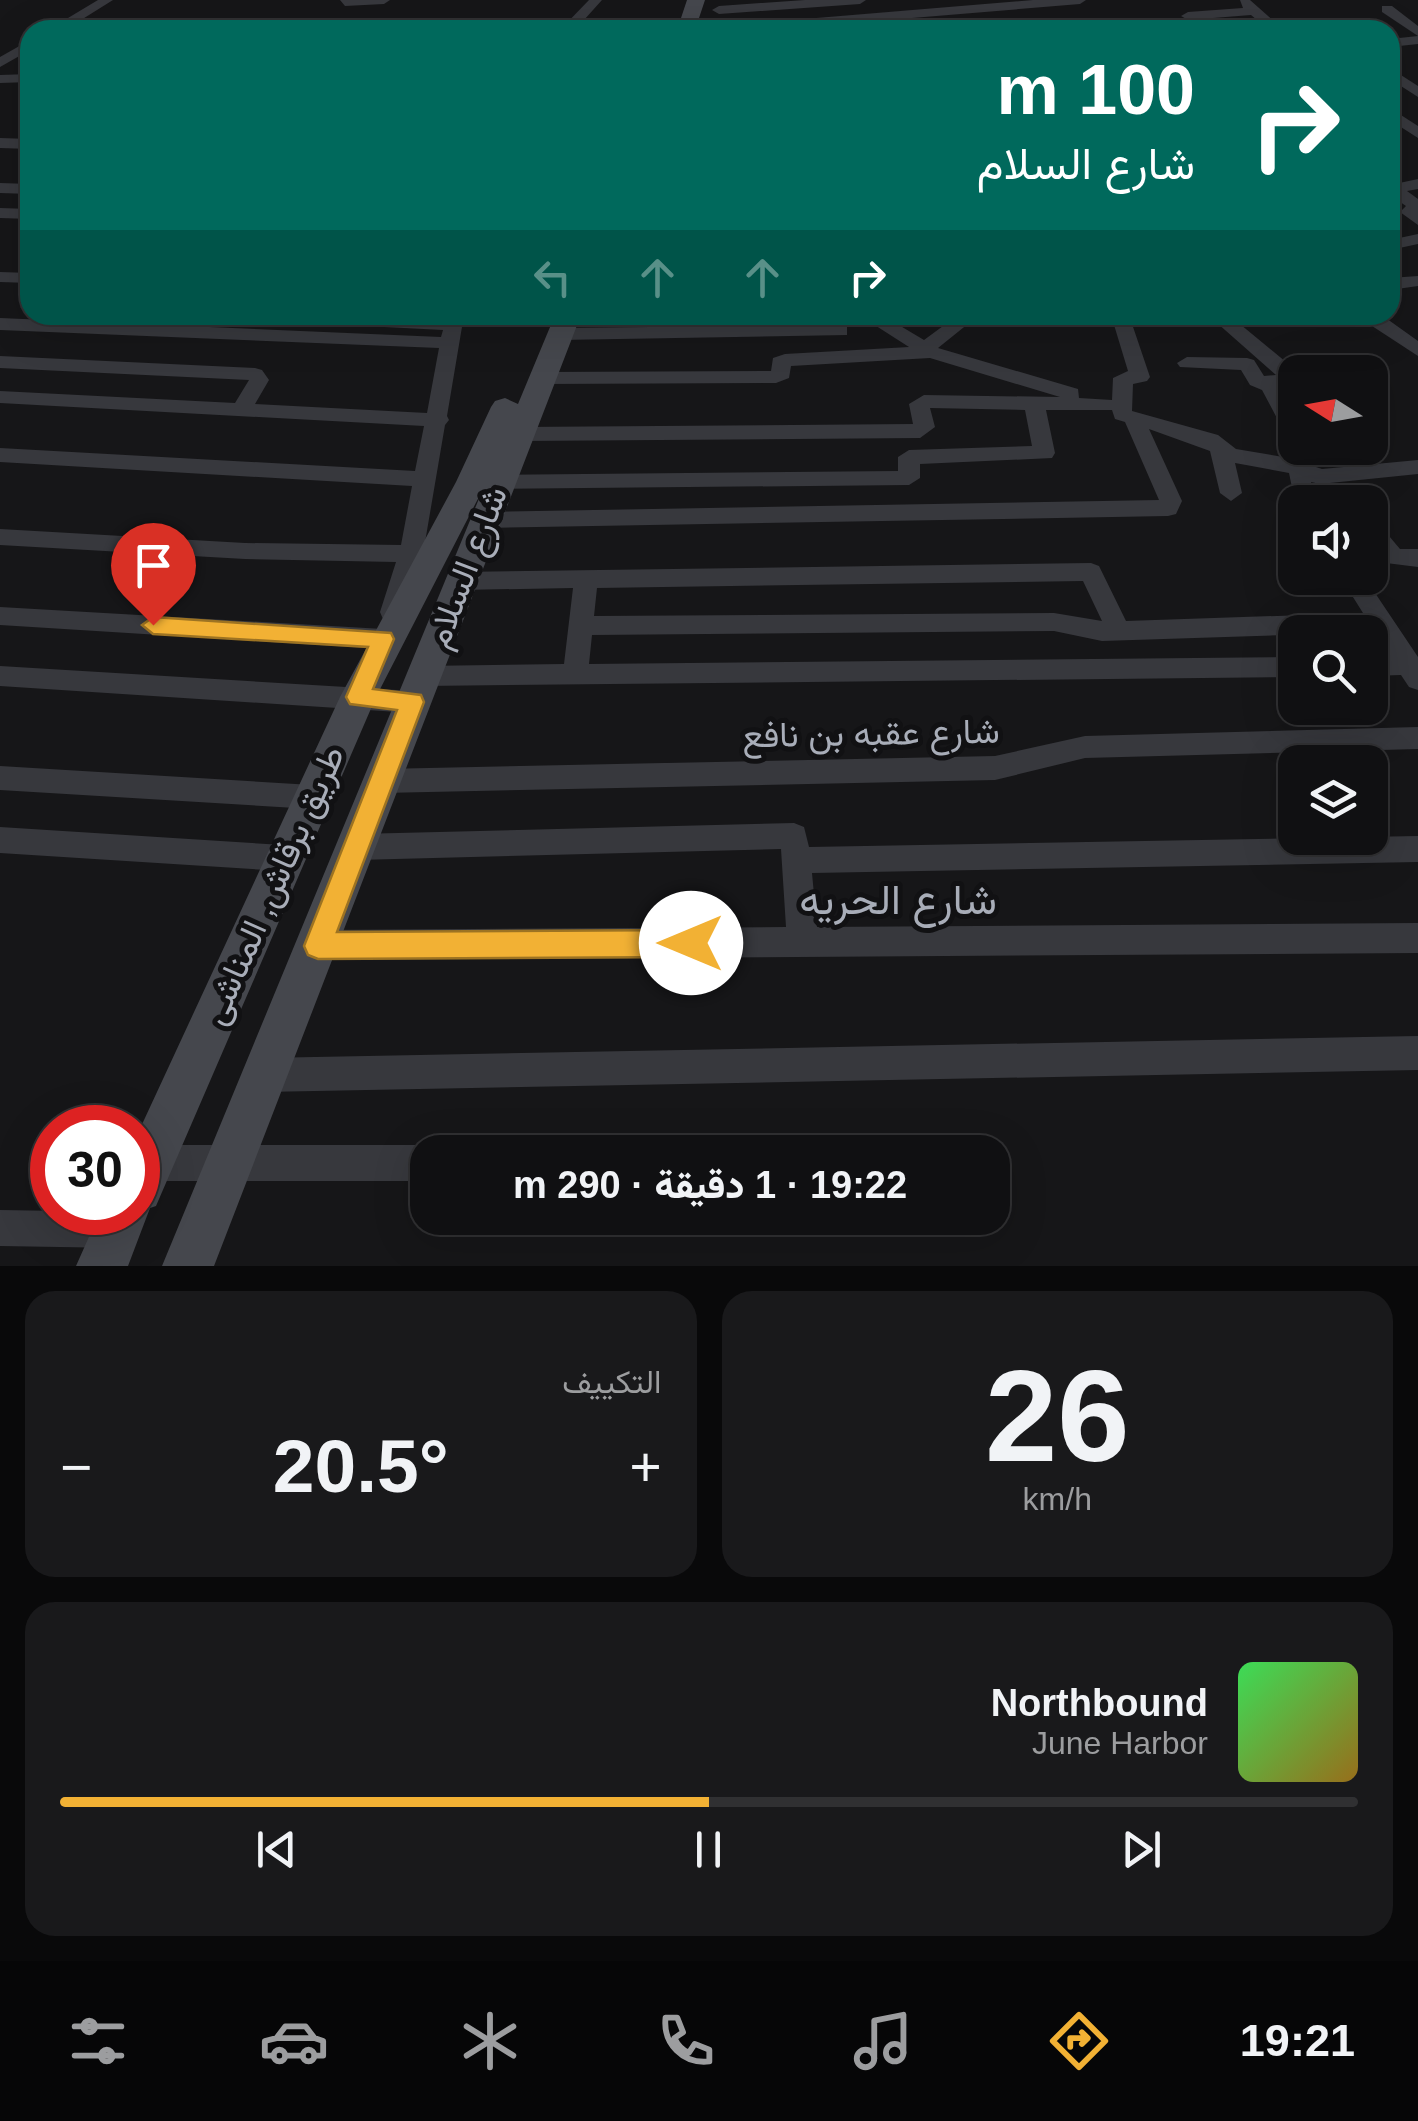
<!DOCTYPE html>
<html lang="ar">
<meta charset="utf-8">
<style>
:root{--surface:#101012;--page:#19191b;--text:#f1f3f6;--muted:#9c9d9f;--line:#303032;--accent:#f2b134}
body{margin:0;font-family:Helvetica,Vazirmatn,sans-serif;background:var(--page);color:var(--text);direction:rtl;height:100vh;display:flex;flex-direction:column;font-size:38px;white-space:nowrap}
*{box-sizing:border-box;margin:0}
p{font-size:32px;color:var(--muted)}
.icon{flex:none;width:55px;height:55px;fill:none;stroke:currentColor;stroke-width:2;stroke-linecap:round;stroke-linejoin:round}
.map{position:relative;height:1266px;overflow:hidden;direction:ltr}
.sheet{display:flex;flex-direction:column;gap:25px;padding:25px;background:#09090a;flex:1}
.sheet>*{flex:none}
.top-card{position:absolute;left:20px;top:20px;width:1380px;height:305px;border-radius:30px;box-shadow:0 10px 40px #0002,0 0 0 2px var(--line);direction:rtl;background:#00695c;color:#fff;overflow:hidden}
.needle{width:65px;rotate:281deg}
.tools{position:absolute;left:1278px;top:355px;display:grid;gap:20px}
.tools a{display:grid;place-items:center;width:110px;height:110px;border-radius:20px;background:var(--surface);box-shadow:0 10px 40px #0002,0 0 0 2px var(--line);font-size:50px}
.speed{position:absolute;left:30px;top:1105px;display:flex;gap:20px;font-size:50px;font-weight:700;text-align:center}
.speed>*{display:grid;place-content:center;width:130px;height:130px;border-radius:50%;background:var(--surface);box-shadow:0 10px 40px #0002,0 0 0 2px var(--line);line-height:1}
.speed .limit{border:15px solid #d22;background:#fff;color:#111}
.pin{position:absolute;display:grid;place-items:center;width:85px;height:85px;color:#fff;margin:-102px -42px;border-radius:50% 50% 50% 0;rotate:-45deg;box-shadow:0 0 10px #0007}
.pin .icon{rotate:45deg}
.me{position:absolute;width:110px;margin:-55px;rotate:270deg;stroke-linejoin:round;filter:drop-shadow(0 0 8px #0008)}
.turn{display:flex;align-items:center;gap:35px;height:210px;padding:0 40px;font-size:45px}
.turn .icon{width:130px;height:130px;stroke-width:2.5}
.turn b{display:block;font-size:70px;line-height:85px}
.lanes{display:flex;align-items:center;height:95px;padding:0 40px;background:#0003;justify-content:center;gap:50px;direction:ltr}
.lanes .off{opacity:.35}
.big{font-size:75px;font-weight:800;line-height:1.1}
.sheet .card{flex:1;display:flex;flex-direction:column;justify-content:center;gap:15px;min-width:0;padding:0 35px;border-radius:30px;background:var(--page)}
.sheet .dial{align-items:center;gap:0}
.dial b{font-size:130px;line-height:1}
.song{display:flex;align-items:center;gap:30px}
.cover{width:120px;height:120px;border-radius:15px;background:linear-gradient(135deg,hsl(130 70% 55%),hsl(40 70% 35%))}
.played{height:10px;border-radius:5px;background:linear-gradient(90deg,var(--accent) 50%,var(--line) 50%)}
.keys{display:flex;justify-content:space-around;direction:ltr}
.heat{display:flex;justify-content:space-between;align-items:center;font-size:55px;direction:ltr}
.sheet .tiles{flex:1;display:grid;gap:25px;grid-template-columns:1fr 1fr}
.card:last-child{grid-column:span 2}
.trip{position:absolute;left:410px;top:1135px;width:600px;height:100px;border-radius:30px;background:var(--surface);box-shadow:0 10px 40px #0002,0 0 0 2px var(--line);font-weight:800;line-height:100px;text-align:center;direction:rtl}
.tab-bar{display:flex;height:160px;justify-content:space-around;align-items:center;background:#060607;color:var(--muted)}
.tab-bar .icon{width:70px;height:70px}
.tab-bar .current{color:var(--accent)}
.tab-bar b{font-size:45px;color:var(--text)}
.map>svg:first-child{display:block}
.lines{fill:none;stroke-linecap:round;stroke-linejoin:round}
.street{fill:#37383d;fill-rule:evenodd}
.secondary{fill:#45474d;fill-rule:evenodd}
.route{fill:#f2b134;stroke:#9d7322;stroke-width:2.5}
.labels{text-anchor:middle;stroke-width:10;stroke-linejoin:round;paint-order:stroke}
.street-label{font-size:35px;fill:#a8adb8;stroke:#111113}
.near-street-label{font-size:42px;fill:#a8adb8;stroke:#111113}
</style>
<div class="map">
<svg width="1418" height="1266" viewBox="0 0 1418 1266">
<rect width="100%" height="100%" fill="#161618"/>
<g class="lines">
<!-- street -->
<path class="street" d="M98 0H113L65 30H48Z
M340 0H390L384 4 345 6Z
M589 0H602L575 30H560Z
M805 0H866L860 4 719 14 712 10 719 6Z
M1033 0H1086L1080 4 767 30 724 29 731 25Z
M1240 0H1250L1284 30H1269L1251 15 1188 20 1181 16 1188 12 1243 8Z
M1382 6H1392L1418 26V44L1390 47V39L1418 36 1382 12Z
M1018 22 1032 30H969Z
M30 40V50L0 67V57Z
M1390 68 1418 86V97L1390 79Z
M30 74V82L0 83V75Z
M1390 108 1418 126V138L1390 120Z
M0 138 30 139V149L0 148Z
M1418 179V189L1407 191 1418 199V225L1400 212 1406 206 1390 195V185Z
M0 183 30 184V194L0 193Z
M0 208 30 209V219L0 218Z
M1418 234V244L1390 250V240Z
M0 272 30 273V283L0 282Z
M1418 276V286L1390 290V278Z
M29 297 30 309 22 307V299Z
M257 315 445 319 446 315H464L447 416 449 420 445 425 423 554 401 619H383L380 612 396 562 245 559 0 545V529L245 543 401 545 412 486 0 462V448L415 471 424 426 0 403V391L235 403 249 380 0 368V356L255 368 262 370 269 380 255 404 427 413 439 348 0 330V318L441 337 443 330 266 321Z
M859 315H882L924 340 958 315H979L938 348 1078 389 1079 398 1112 400 1113 378 1128 371 1111 315H1129L1150 377 1147 381 1133 384 1132 411 1218 435 1236 449 1289 458 1322 469 1418 460V474L1320 484 1311 482 1317 502H1295L1289 473 1235 463 1242 493 1231 501 1220 493 1210 451 1149 429 1182 501 1176 514 1168 516 484 528 473 520 484 512 1159 500 1125 422 1115 419 1112 410H1046L1055 453 1052 458 920 464V478L909 485 484 489 473 482 484 475 898 471V457L909 450 1032 446 1025 410 930 408 935 427 920 438 519 441 508 434 519 427 913 424 909 404 924 395 1060 397 930 358 791 366 789 378 776 383 542 384 532 378 542 372 771 371 773 358 785 354 909 347Z
M1208 315H1229L1298 372 1295 383 1280 386 1295 414V441L1288 439 1262 390 1250 385 1241 370 1180 367 1177 363 1187 357 1247 358 1254 360 1264 376 1276 375Z
M1373 315 1383 316 1418 341V356L1369 324 1366 320Z
M840 325 847 327V335L559 340 549 334 559 328Z
M1370 532 1389 536 1400 549H1418V567L1386 563 1370 548Z
M1091 563 1099 566 1126 621 1363 613 1341 578H1365L1418 657V690L1409 687 1401 675 1370 676V656L1389 655 1374 632 1102 641 1054 631 592 635 589 664 1295 657V677L423 686 414 683 410 676 414 669 423 666 564 664 573 588 459 590 447 581 459 572ZM1083 581 1102 621 1054 613 594 616 597 588Z
M0 607 383 629 392 632 396 639 392 646 383 649 0 625Z
M0 666 413 691 422 694 426 702 422 710 413 713 0 686Z
M1418 727V749L1085 758 995 780 382 793 372 789 368 781 372 773 382 769 995 756 1085 736Z
M0 766 312 785 322 788 326 797 322 806 312 809 0 790Z
M794 823 804 827 809 847 1418 836V862L812 873 817 927 1418 923V953L318 960 307 955 303 945 307 935 318 930 786 927 781 849 357 860 347 856 342 847 347 838 357 834Z
M0 827 283 845 293 849 298 858 293 867 283 871 0 853Z
M1418 1036V1070L263 1092 251 1087 246 1075 251 1063 263 1058Z
M149 1145H428L441 1152H428V1181H149L138 1176V1150Z
M0 1210 121 1212 132 1217 137 1230 132 1243 119 1248 0 1246Z"/>
<!-- secondary -->
<path class="secondary" d="M687 0H705L695 30H677Z
M555 315H581L214 1266H162L483 489 376 697 156 1206 150 1208 128 1266H76L100 1212H138V1133L340 697 456 482 491 407 495 401 505 398 518 404Z"/>
</g>
<!-- route -->
<path class="route" d="M153 617 391 633 394 639 373 689 421 695 424 702 337 932 691 930 701 934 705 943 701 953 691 957 318 959 308 955 304 946 397 710 350 704 346 697 368 647 153 634 142 625Z"/>
<g class="labels">
<!-- street labels -->
<g class="street-label">
<text transform="translate(466 567) rotate(-69)" y="12">شارع السلام</text>
<text transform="translate(871 733) rotate(-1)" y="12">شارع عقبه بن نافع</text>
<text transform="translate(273 885) rotate(-66)" y="12">طريق برقاش, المناشى</text>
</g>
<!-- near-street labels -->
<g class="near-street-label">
<text x="898" y="914">شارع الحريه</text>
</g>
</g>
</svg>
<div class="tools">
<a><svg class="needle" viewBox="-14 -14 28 28"><path d="M0-13l5 13h-10z" fill="#e53935"/><path d="M0 13l5-13h-10z" fill="#9c9d9f"/></svg></a>
<a><svg class="icon" aria-label="sound" viewBox="0 0 24 24"><path d="M4 9h4l5-4v14l-5-4H4zM17 9q2 3 0 6"/></svg></a>
<a><svg class="icon" aria-label="search" viewBox="0 0 24 24"><circle cx="10" cy="10" r="6"/><path d="M15 15l6 6"/></svg></a>
<a><svg class="icon" aria-label="layers" viewBox="0 0 24 24"><path d="M12 4l9 5-9 5-9-5zM3 14l9 5 9-5"/></svg></a>
</div>
<div class="speed"><div class="limit">30</div></div>
<div class="pin" style="left:153px;top:625px;background:#d93025"><svg class="icon" aria-label="arrive" viewBox="0 0 24 24"><path d="M6 21V4h12l-3 4 3 4H6"/></svg></div>
<svg class="me" style="left:691px;top:943px" viewBox="-20 -20 40 40"><circle r="19" fill="#fff"/><path d="M0-13L10 11 0 6-10 11z" fill="#f2b134"/></svg>
<div class="trip">19:22 · 1 دقيقة · 290 m</div>
<div class="top-card">
<div class="turn"><svg class="icon" aria-label="right" viewBox="0 0 24 24"><path d="M7 20v-9h11M14 6l5 5-5 5"/></svg><div><b>100 m</b>شارع السلام</div></div>
<div class="lanes"><svg class="icon off" aria-label="left" viewBox="0 0 24 24"><path d="M17 20v-9H6M10 6l-5 5 5 5"/></svg><svg class="icon off" aria-label="ahead" viewBox="0 0 24 24"><path d="M12 20V5M6 11l6-6 6 6"/></svg><svg class="icon off" aria-label="ahead" viewBox="0 0 24 24"><path d="M12 20V5M6 11l6-6 6 6"/></svg><svg class="icon" aria-label="right" viewBox="0 0 24 24"><path d="M7 20v-9h11M14 6l5 5-5 5"/></svg></div>
</div>
</div>
<section class="sheet">
<div class="tiles">
<div class="card dial"><b>26</b><p>km/h</p></div>
<div class="card"><p>التكييف</p>
<div class="heat"><a>−</a><b class="big">20.5°</b><a>+</a></div>
</div>
<div class="card">
<div class="song"><i class="cover"></i><div><b>Northbound</b><p>June Harbor</p></div></div>
<div class="played"></div>
<div class="keys"><svg class="icon" aria-label="previous" viewBox="0 0 24 24"><path d="M18 5L8 12l10 7zM5 5v14"/></svg><svg class="icon" aria-label="pause" viewBox="0 0 24 24"><path d="M8 5v14M16 5v14"/></svg><svg class="icon" aria-label="next" viewBox="0 0 24 24"><path d="M6 5l10 7-10 7zM19 5v14"/></svg></div>
</div>
</div>
</section>
<nav class="tab-bar">
<b>19:21</b>
<svg class="icon current" aria-label="directions" viewBox="0 0 24 24"><path d="M12 3l9 9-9 9-9-9zM9 14v-3h6M13 9l2 2-2 2"/></svg>
<svg class="icon" aria-label="music" viewBox="0 0 24 24"><path d="M9 18V5l10-2v13"/><circle cx="6" cy="18" r="3"/><circle cx="16" cy="16" r="3"/></svg>
<svg class="icon" aria-label="phone" viewBox="0 0 24 24"><path d="M5 4h4l2 5-3 2q2 4 5 5l2-3 5 2v4C11 20 4 13 5 4z"/></svg>
<svg class="icon" aria-label="climate" viewBox="0 0 24 24"><path d="M12 3v18M4 7l16 10M4 17L20 7"/></svg>
<svg class="icon" aria-label="car" viewBox="0 0 24 24"><path d="M5 17H2v-5l4-1 3-4h7l3 4 3 1v5h-3M9 17h6M6 11h13"/><circle cx="7" cy="17" r="2"/><circle cx="17" cy="17" r="2"/></svg>
<svg class="icon" aria-label="filters" viewBox="0 0 24 24"><path d="M4 7h16M4 17h16"/><circle cx="9" cy="7" r="2"/><circle cx="15" cy="17" r="2"/></svg>
</nav>
